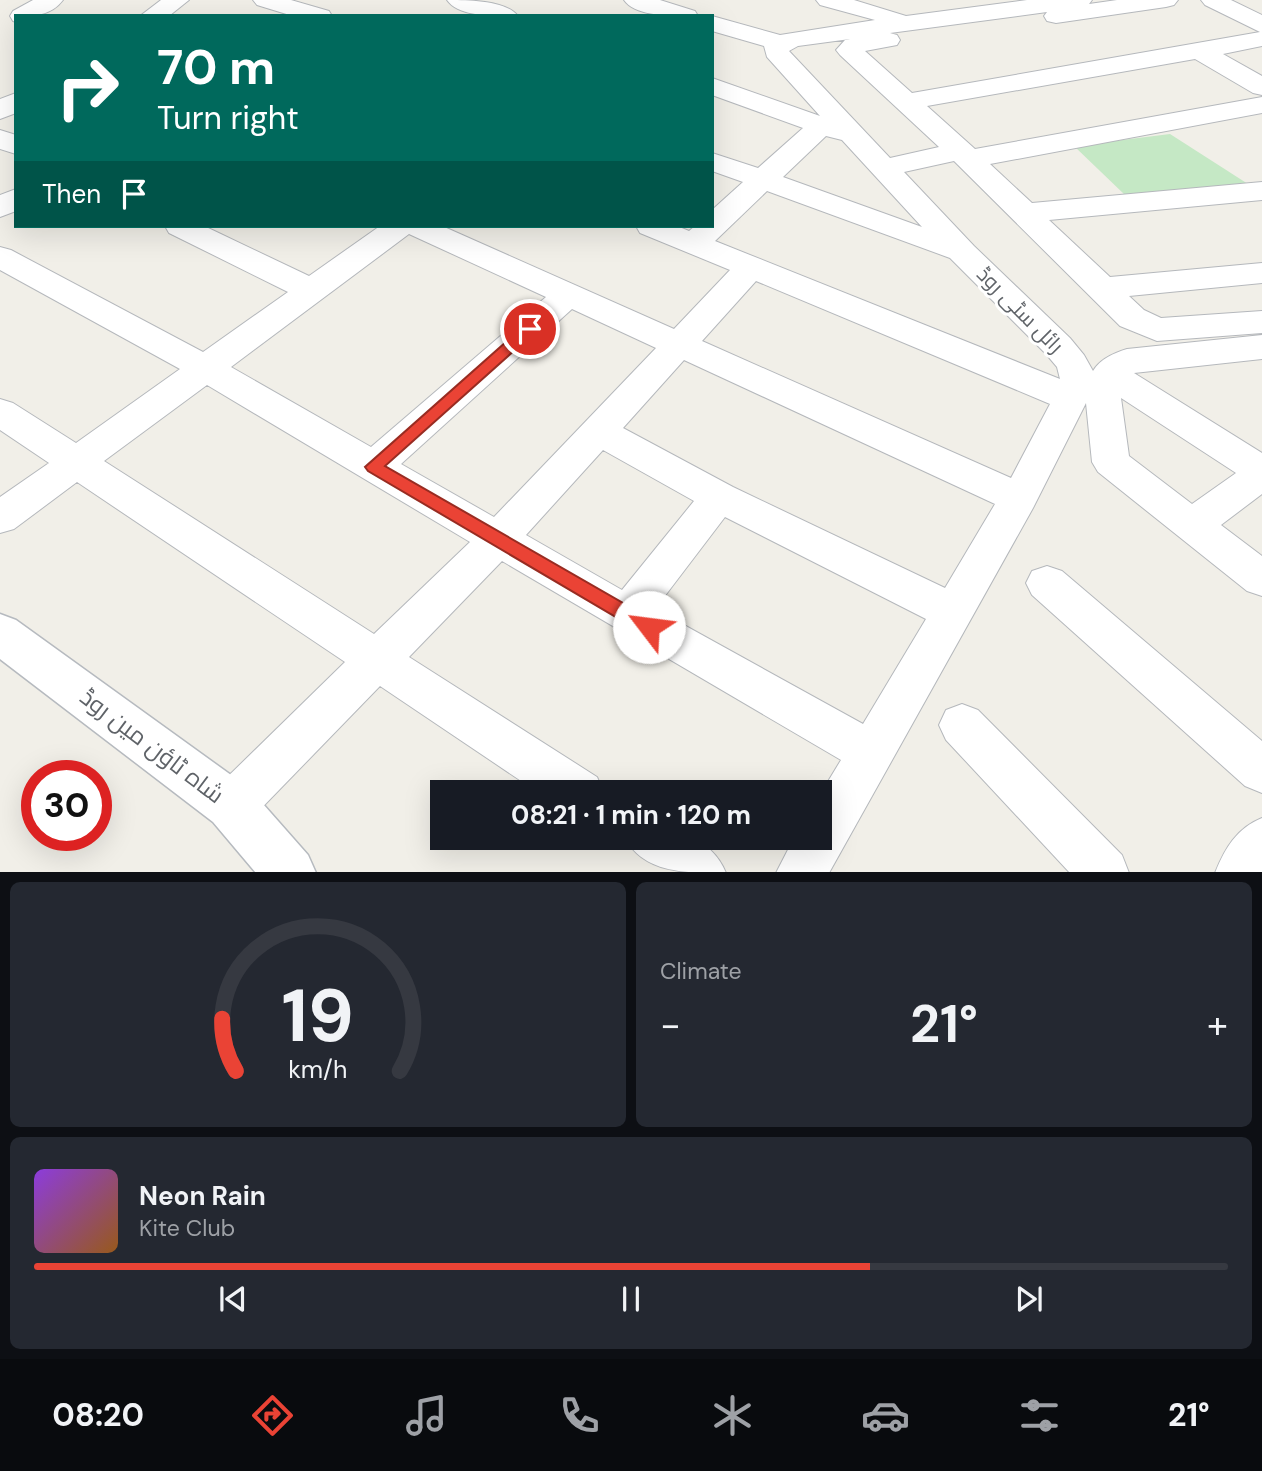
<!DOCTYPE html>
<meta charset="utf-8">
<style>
:root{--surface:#171b24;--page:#242831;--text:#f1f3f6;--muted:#9ea1a6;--line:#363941;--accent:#ea4335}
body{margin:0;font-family:"DM Sans",Cairo,sans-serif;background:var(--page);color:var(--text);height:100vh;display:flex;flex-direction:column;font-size:26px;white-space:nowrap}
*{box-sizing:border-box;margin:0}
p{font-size:23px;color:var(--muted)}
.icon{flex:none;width:38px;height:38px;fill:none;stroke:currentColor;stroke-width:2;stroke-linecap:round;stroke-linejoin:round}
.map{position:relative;height:872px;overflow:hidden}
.panel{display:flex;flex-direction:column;gap:10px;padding:10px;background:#0d0f14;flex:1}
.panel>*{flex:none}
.banner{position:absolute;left:14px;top:14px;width:700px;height:214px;border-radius:0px;box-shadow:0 7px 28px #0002;background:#00695c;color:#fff;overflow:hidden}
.speed{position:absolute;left:21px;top:760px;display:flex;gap:14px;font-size:35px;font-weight:700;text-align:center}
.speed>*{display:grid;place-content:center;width:91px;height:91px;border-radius:50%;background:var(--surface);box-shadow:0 7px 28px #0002;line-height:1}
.speed .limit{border:10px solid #d22;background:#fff;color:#111}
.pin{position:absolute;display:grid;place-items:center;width:60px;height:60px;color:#fff;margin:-30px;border:4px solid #fff;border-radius:50%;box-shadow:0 2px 7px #0007}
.me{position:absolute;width:77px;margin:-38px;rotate:300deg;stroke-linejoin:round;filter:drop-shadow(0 0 5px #0008)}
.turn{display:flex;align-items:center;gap:24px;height:147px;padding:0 28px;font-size:32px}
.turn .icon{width:91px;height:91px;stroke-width:2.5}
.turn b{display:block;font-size:49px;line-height:60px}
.then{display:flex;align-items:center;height:66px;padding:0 28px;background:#0003;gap:14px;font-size:26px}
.big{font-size:52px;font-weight:700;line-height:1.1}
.panel .card{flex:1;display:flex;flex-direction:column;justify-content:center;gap:10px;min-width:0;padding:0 24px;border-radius:10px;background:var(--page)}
.panel .dial{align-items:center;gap:0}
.dial svg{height:182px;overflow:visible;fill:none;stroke:var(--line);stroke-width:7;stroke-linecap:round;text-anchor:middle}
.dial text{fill:var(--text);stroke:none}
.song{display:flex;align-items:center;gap:21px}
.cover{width:84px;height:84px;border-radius:10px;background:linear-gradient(135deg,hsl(270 70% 55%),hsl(30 70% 35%))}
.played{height:7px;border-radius:4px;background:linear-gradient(90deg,var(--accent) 70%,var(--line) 70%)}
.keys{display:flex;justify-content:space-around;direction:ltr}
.heat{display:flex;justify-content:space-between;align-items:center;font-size:38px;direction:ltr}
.panel .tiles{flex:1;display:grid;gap:10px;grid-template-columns:1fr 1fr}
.card:last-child{grid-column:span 2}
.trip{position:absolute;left:430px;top:780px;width:402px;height:70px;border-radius:0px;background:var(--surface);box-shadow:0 7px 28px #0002;font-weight:700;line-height:70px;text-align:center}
.tab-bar{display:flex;height:112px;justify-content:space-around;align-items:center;background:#090b0e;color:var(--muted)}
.tab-bar .icon{width:49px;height:49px}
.tab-bar .on{color:var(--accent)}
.tab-bar b{font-size:32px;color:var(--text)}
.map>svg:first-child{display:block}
.green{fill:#c5e8c5}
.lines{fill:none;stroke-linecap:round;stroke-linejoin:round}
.street-casing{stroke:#b5b8bc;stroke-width:2}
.secondary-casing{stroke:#b6babf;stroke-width:3}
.street{fill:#fff;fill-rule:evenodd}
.secondary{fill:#fff;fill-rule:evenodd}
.route{fill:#ea4335;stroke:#982c22;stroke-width:2}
.labels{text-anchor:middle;stroke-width:6;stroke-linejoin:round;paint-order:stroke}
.street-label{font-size:21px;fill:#5f6368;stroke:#fff}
.near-street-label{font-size:24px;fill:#5f6368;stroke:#fff}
</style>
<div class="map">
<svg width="1262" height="873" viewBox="0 0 1262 873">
<rect width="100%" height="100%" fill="#f1efe8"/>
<!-- green -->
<path class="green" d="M1170 134 1248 184 1125 195 1074 146Z"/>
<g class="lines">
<defs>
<path id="street" d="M33 0H63C51 16 34 16 16 16V22L13 21 10 16 13 11Z
M161 0H189L169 16H140Z
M253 0H291L329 11 332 16H293L257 5Z
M447 0C466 0 506 0 518 16 499 16 459 18 447 0Z
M624 0H660L695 11 698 16C679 16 636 18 624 0Z
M816 0H854L906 16 1027 0H1092L1089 4 1117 0H1178L1174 5 1166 7 1056 23 1047 21 1044 16 1047 12 890 33 897 35 900 40 897 45 865 51 912 93 1260 32 1205 5 1201 0H1231L1262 15V46L1223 54 1262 76V95L1253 93 1195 59 927 106 975 149 1262 97V113L990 164 1032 203 1262 182V200L1049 220 1110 277 1262 263V283L1129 296 1144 310 1161 318 1262 311V333L1157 341 1120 326 954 161 904 172 974 246 1070 338 1084 355 1093 371C1100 359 1114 353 1127 349L1262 335V359L1134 373 1262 453V494L1221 525 1262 556V596L1247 591 1098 472 1092 462 1086 403 1033 508 829 873H776L794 838H821V793L841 760 502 561 409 657 597 777 604 793H539L380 686 248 822 231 829 214 822 207 806 214 790 345 662 77 482 14 529 0 533V497L49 463 0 430V399L13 403 76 443 180 369 0 270V247L11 250 203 352 288 292 169 233 165 226H204L309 276 380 226H442L674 329 730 270 640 233 636 226H677L689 231 695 226H712V210L743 182 712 171V153L758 168 803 128 712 95V78L820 116 767 57 764 46 712 31V16L780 35 875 20 820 5ZM850 39 845 40 836 50 840 55 939 147 890 158 789 51 798 46ZM826 136 842 140 922 227 783 177ZM767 191 950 258 1046 354 1057 367 1060 379 715 241ZM409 234 546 297 371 447 231 367ZM756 281 1050 404 1011 478 702 341ZM572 309 656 348 494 517 401 464ZM684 360 995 504 945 588 733 487 623 428ZM207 385 470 542 374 634 104 461ZM1121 398 1236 473 1192 504 1129 456ZM603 450 694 501 622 590 526 535ZM725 517 926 619 863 724 655 609Z
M16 93V113L0 119V99Z
M0 130 16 135V154L0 149Z
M16 189V211L0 217V195Z
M1047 566 1062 571 1262 741V793L1245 786 1032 595 1026 583 1032 571Z
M962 704 978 710 1122 855 1129 873H1070L946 740 939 725 946 710Z
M1262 818V873H1215C1225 848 1237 828 1262 818Z
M625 838C666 838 707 827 726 873 684 873 644 873 625 838Z"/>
<path id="secondary" d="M0 614 16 620 249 788 308 855 316 873H256L213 822 0 659Z"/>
</defs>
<!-- street casing -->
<use href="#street" class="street-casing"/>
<!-- secondary casing -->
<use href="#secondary" class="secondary-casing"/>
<!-- street -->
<use href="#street" class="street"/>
<!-- secondary -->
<use href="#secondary" class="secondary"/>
</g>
<!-- route -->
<path class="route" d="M530 324 535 325 537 329 535 332 385 466 656 622 658 627 656 633 649 635 643 633 368 471 365 467 525 325Z"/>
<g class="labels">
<!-- street labels -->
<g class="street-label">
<text transform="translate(1020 310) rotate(45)" y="7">رائل سٹی روڈ</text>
</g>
<!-- near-street labels -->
<g class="near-street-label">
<text transform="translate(152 746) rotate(37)" y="8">شاہ ٹاؤن مین روڈ</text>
</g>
</g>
</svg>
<div class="speed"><div class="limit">30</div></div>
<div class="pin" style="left:530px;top:329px;background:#d93025"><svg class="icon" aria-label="arrive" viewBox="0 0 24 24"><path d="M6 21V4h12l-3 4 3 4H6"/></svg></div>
<svg class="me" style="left:649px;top:627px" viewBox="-20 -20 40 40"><circle r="19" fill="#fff"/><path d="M0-13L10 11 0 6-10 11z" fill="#ea4335"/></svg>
<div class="trip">08:21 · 1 min · 120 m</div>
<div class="banner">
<div class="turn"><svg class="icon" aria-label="right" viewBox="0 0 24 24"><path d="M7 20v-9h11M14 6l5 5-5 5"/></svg><div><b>70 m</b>Turn right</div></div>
<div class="then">Then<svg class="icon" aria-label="arrive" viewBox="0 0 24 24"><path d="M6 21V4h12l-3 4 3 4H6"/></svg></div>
</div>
</div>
<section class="panel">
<div class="tiles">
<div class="card dial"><svg viewBox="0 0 100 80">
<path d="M14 69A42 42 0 1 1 86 69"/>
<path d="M14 69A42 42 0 0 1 8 46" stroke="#ea4335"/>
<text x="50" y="56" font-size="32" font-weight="700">19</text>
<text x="50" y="72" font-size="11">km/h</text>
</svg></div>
<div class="card"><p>Climate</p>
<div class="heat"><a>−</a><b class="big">21°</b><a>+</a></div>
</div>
<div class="card">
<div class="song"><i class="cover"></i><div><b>Neon Rain</b><p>Kite Club</p></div></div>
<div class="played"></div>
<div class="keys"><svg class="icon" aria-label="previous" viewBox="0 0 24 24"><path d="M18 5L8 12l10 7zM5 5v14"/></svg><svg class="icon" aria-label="pause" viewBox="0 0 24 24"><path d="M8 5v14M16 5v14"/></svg><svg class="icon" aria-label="next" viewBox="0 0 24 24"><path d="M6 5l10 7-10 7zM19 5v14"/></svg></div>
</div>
</div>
</section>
<nav class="tab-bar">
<b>08:20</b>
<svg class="icon on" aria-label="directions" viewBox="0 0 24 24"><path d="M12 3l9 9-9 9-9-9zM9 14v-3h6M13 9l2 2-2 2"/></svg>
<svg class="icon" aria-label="music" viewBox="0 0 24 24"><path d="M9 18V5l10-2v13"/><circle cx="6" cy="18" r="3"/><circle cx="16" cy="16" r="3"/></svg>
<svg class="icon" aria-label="phone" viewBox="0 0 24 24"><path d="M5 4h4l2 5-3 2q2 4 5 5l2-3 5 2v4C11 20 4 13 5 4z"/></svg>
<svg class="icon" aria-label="climate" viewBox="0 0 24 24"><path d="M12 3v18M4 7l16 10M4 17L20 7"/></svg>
<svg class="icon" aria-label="car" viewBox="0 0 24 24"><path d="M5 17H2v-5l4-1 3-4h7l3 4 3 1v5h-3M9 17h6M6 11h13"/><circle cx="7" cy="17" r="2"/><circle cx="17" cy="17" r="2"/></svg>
<svg class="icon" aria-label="filters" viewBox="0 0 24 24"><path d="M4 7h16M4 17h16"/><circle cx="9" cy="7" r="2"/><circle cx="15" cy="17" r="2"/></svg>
<b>21°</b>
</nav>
